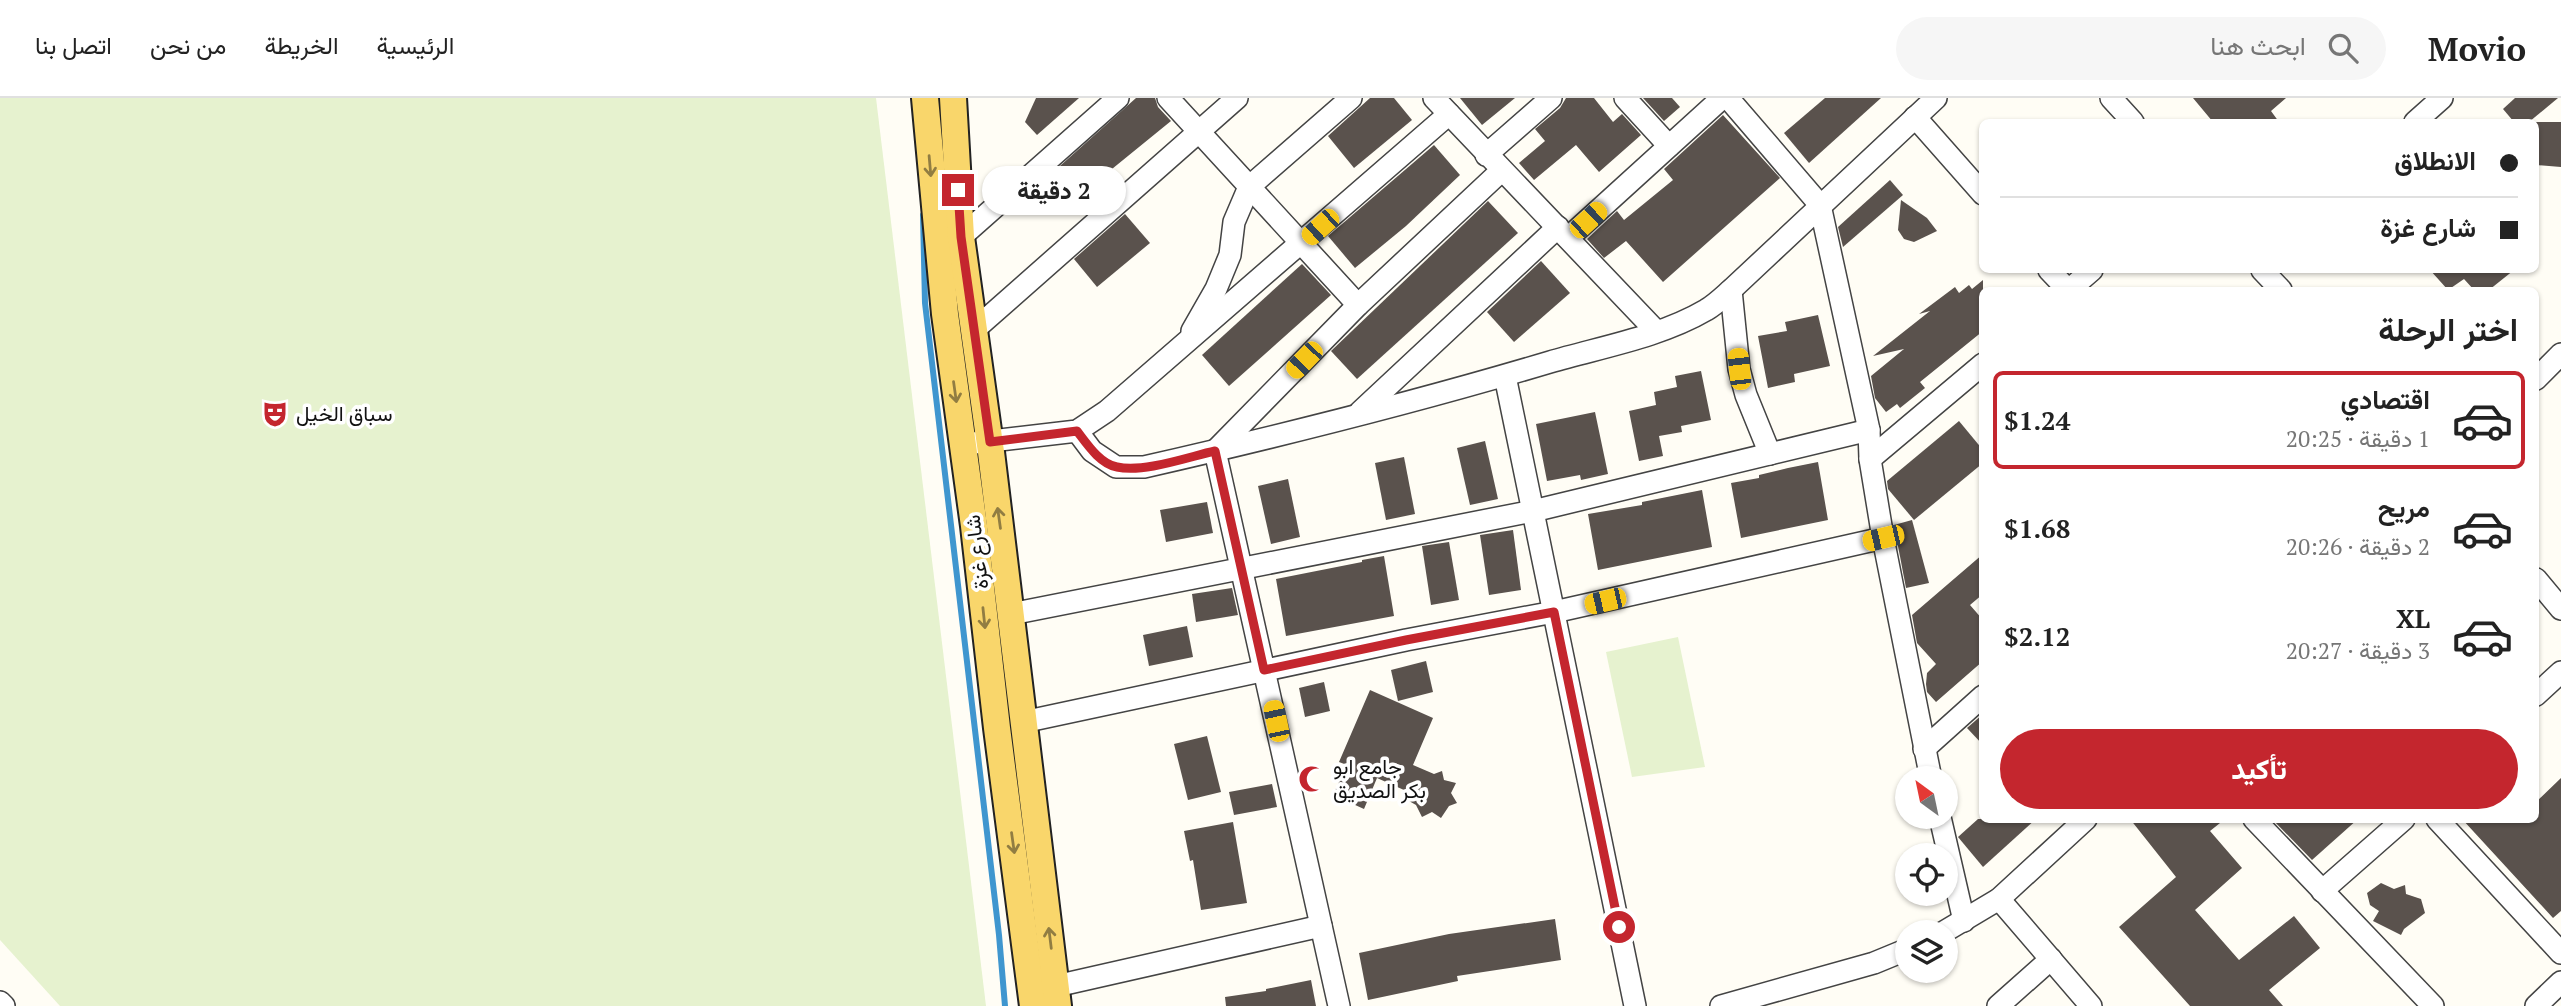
<!DOCTYPE html>
<html lang="ar">
<head>
<meta charset="utf-8">
<style>
  :root { --surface:#fff; --page:#f6f6f6; --text:#222; --muted:#767676; --line:#e0e0e0; --accent:#c4262e }
  body { margin:0; font-family:"PT Serif",Vazirmatn,serif; background:var(--page); color:var(--text); direction:rtl; height:100vh; display:flex; flex-direction:column; font-size:26px; white-space:nowrap }
  * { box-sizing:border-box; margin:0 }
  p { font-size:23px; color:var(--muted) }
  .icon { flex:none; width:38px; height:38px; fill:none; stroke:currentColor; stroke-width:2; stroke-linecap:round; stroke-linejoin:round }
  .map { position:relative; flex:1; overflow:hidden; direction:ltr }
  .panel { position:absolute; left:1979px; top:189px; width:560px; height:536px; display:flex; flex-direction:column; background:var(--surface); border-radius:10px; box-shadow:0 2px 5px #0004; direction:rtl }
  .panel>* { flex:none }
  .top-card { position:absolute; left:1979px; top:21px; width:560px; height:154px; border-radius:10px; box-shadow:0 2px 5px #0004; direction:rtl; display:grid; align-content:center; height:154px; padding:0 21px; background:var(--surface) }
  .needle { width:46px; rotate:327deg }
  .tools { position:absolute; left:1895px; top:668px; display:grid; gap:14px }
  .tools a { display:grid; place-items:center; width:63px; height:63px; border-radius:50%; background:var(--surface); box-shadow:0 2px 5px #0004; font-size:35px }
  .end { position:absolute; width:32px; height:32px; margin:-16px; border:9px solid #c4262e; background:#fff; box-shadow:0 0 0 4px #fff }
  .from { border-radius:50% }
  .bubble { position:absolute; height:49px; border-radius:24px; background:var(--surface); box-shadow:0 2px 5px #0004; font-size:23px; font-weight:800; line-height:49px; text-align:center; direction:rtl }
  .car { position:absolute; width:21px; height:42px; margin:-21px -10px; border-radius:9px; box-shadow:0 0 5px 2px #0007; background:linear-gradient(#f5c518 24%,#345 0 40%,#f5c518 0 76%,#345 0 86%,#f5c518 0) }
  .top-card b { display:flex; align-items:center; gap:24px; height:66px; font-size:26px }
  .top-card b+b { border-top:2px solid var(--line) }
  .top-card i { width:18px; height:18px; background:var(--text) }
  ul { padding:0; list-style:none }
  li { display:flex; align-items:center; gap:21px; height:98px; margin:0 14px 10px; padding:0 7px; border:4px solid transparent; border-radius:10px }
  li div { flex:1 }
  li b { display:block; font-size:26px }
  li em { font-style:normal; font-weight:800 }
  li.current { border-color:var(--accent) }
  li>.icon { width:63px; height:63px; stroke-width:1.5 }
  h2 { padding:0 21px; font-size:32px; line-height:84px }
  .cta { display:flex; gap:14px; margin-top:auto; padding:14px 21px }
  .cta a { flex:1; height:80px; border-radius:42px; background:var(--accent); color:#fff; font-size:28px; font-weight:800; line-height:80px; text-align:center }
  header { display:flex; align-items:center; gap:42px; box-sizing:border-box; height:98px; padding:0 35px; background:var(--surface); border-bottom:2px solid var(--line) }
  header strong { font-size:33px }
  nav { display:flex; gap:38px; margin-inline-start:auto; font-size:24px }
  .search { width:490px; height:63px; background:var(--page); display:flex; align-items:center; gap:18px; box-sizing:border-box; padding:0 24px; border-radius:38px; color:var(--muted); font-size:26px }
  .map>svg:first-child { display:block }
  .pitch { fill:#e6f2cf }
  .lines { fill:none; stroke-linecap:round; stroke-linejoin:round }
  .stream { stroke:#3f96cf; stroke-width:6 }
  .building { fill:#5a524d }
  .minor-casing { stroke:#444; stroke-width:24 }
  .major-casing { stroke:#222; stroke-width:30 }
  .minor { stroke:#fff; stroke-width:21 }
  .major { stroke:#f9d66b; stroke-width:26 }
  .oneway { stroke:#917d42 }
  .route { stroke:#c4262e; stroke-width:9 }
  .labels { text-anchor:middle; stroke-width:7; stroke-linejoin:round; paint-order:stroke }
  .poi-label { font-size:21px; fill:#111; stroke:#fff; text-anchor:start }
  .street-label { font-size:21px; fill:#111; stroke:#fff }
</style>
</head>
<body>
<header>
<strong>Movio</strong>
<div class="search"><svg class="icon" aria-label="search" viewBox="0 0 24 24"><circle cx="10" cy="10" r="6"/><path d="M15 15l6 6"/></svg>ابحث هنا</div>
<nav><a>الرئيسية</a><a>الخريطة</a><a>من نحن</a><a>اتصل بنا</a></nav>
</header>
<div class="map">
<svg width="2561" height="908" viewBox="0 0 2561 908">
  <rect width="100%" height="100%" fill="#fffdf5"/>
  <g class="pitch">
    <path d="M0 0H876L986 908H60L0 842Z"/>
    <path d="M1678 539 1705 669 1632 679 1606 554Z"/>
  </g>
  <g class="lines">
    <path class="stream" d="M923 117 925 205 999 837 1005 908"/>
  </g>
  <g class="building">
    <path d="M1036 0H1079L1037 37 1025 24Z"/>
    <path d="M1136 0H1155L1158 9 1171 23 1064 110 1042 84Z"/>
    <path d="M1370 0H1394L1412 22 1354 70 1328 38Z"/>
    <path d="M1460 0H1515L1482 27Z"/>
    <path d="M1566 0H1594L1613 24 1622 16 1641 37 1599 74 1576 47 1534 82 1519 65 1545 43 1535 31 1560 10Z"/>
    <path d="M1643 0H1672L1680 9 1664 23Z"/>
    <path d="M1825 0H1881L1809 65 1784 35Z"/>
    <path d="M2193 0H2286L2271 13 2279 24H2213Z"/>
    <path d="M2515 0H2558L2529 24H2514L2503 11Z"/>
    <path d="M1723 17 1780 80 1663 184 1626 143 1604 160 1587 141 1617 113 1624 122 1673 82 1664 71Z"/>
    <path d="M2536 24H2561V69L2536 67Z"/>
    <path d="M1434 47 1460 77 1406 128 1355 170 1328 138Z"/>
    <path d="M1890 82 1903 97 1843 149 1838 129Z"/>
    <path d="M1901 102 1927 120 1937 133 1914 144 1904 141 1898 132Z"/>
    <path d="M1488 103 1518 135 1357 281 1331 253Z"/>
    <path d="M1125 116 1150 145 1097 189 1074 161Z"/>
    <path d="M1541 163 1570 195 1514 244 1487 214Z"/>
    <path d="M1302 166 1331 197 1229 288 1202 257Z"/>
    <path d="M2430 172H2514L2489 192H2474L2464 181 2448 192Z"/>
    <path d="M1983 182V233L1920 284 1925 290 1900 310 1897 306 1886 314 1875 300 1871 278 1904 251 1873 258 1930 213 1919 216 1955 189 1959 195 1969 187 1972 191Z"/>
    <path d="M1818 217 1830 268 1794 276 1795 284 1768 290 1758 238 1787 233 1785 224Z"/>
    <path d="M1701 273 1711 322 1681 328 1682 334 1659 338 1663 358 1639 363 1629 313 1656 307 1654 294 1677 289 1675 278Z"/>
    <path d="M1595 314 1608 376 1581 382 1580 377 1547 383 1536 326Z"/>
    <path d="M1959 323 1983 352V365L1914 422 1888 391 1887 383Z"/>
    <path d="M1485 343 1498 401 1470 407 1457 350Z"/>
    <path d="M1404 359 1415 416 1386 422 1375 365Z"/>
    <path d="M1818 364 1828 422 1741 440 1731 385 1759 380V377L1788 370Z"/>
    <path d="M1288 381 1300 439 1271 446 1258 388Z"/>
    <path d="M1702 392 1712 449 1598 472 1588 416 1642 407V404Z"/>
    <path d="M1207 404 1213 435 1166 444 1160 412Z"/>
    <path d="M1912 422 1929 485 1906 490 1894 427Z"/>
    <path d="M1513 432 1521 492 1489 497 1480 437Z"/>
    <path d="M1449 444 1459 502 1431 507 1422 448Z"/>
    <path d="M1983 456V496L1970 507 1983 522V563L1936 604 1927 594 1926 586 1927 575 1936 566 1917 545 1912 517Z"/>
    <path d="M1384 458 1394 518 1286 538 1276 481 1362 464V462Z"/>
    <path d="M1232 490 1238 517 1196 524 1192 496Z"/>
    <path d="M1187 528 1193 559 1149 568 1143 537Z"/>
    <path d="M1426 563 1433 594 1398 603 1391 572Z"/>
    <path d="M1324 584 1330 613 1305 619 1299 590Z"/>
    <path d="M1370 592 1433 620 1413 667 1434 676 1442 673 1444 682 1456 685 1451 695 1457 705 1449 708 1441 720 1432 714 1422 719 1416 707 1409 703 1413 696 1377 680 1364 711 1333 697 1347 667 1339 664Z"/>
    <path d="M1983 616V647L1967 630Z"/>
    <path d="M1207 638 1221 694 1188 702 1174 646Z"/>
    <path d="M2561 680V813L2553 820 2462 721H2536V704Z"/>
    <path d="M1272 686 1277 709 1234 717 1229 694Z"/>
    <path d="M1978 721H2036L1983 769 1958 739Z"/>
    <path d="M2130 721H2225L2210 733 2242 770 2195 812 2239 862 2294 818 2320 850 2269 892 2283 908H2190L2119 829 2176 779Z"/>
    <path d="M2272 721H2358L2312 762Z"/>
    <path d="M1233 724 1247 805 1201 812 1193 762 1190 763 1184 733Z"/>
    <path d="M2381 785 2394 791 2405 787 2406 796 2421 801 2425 815 2404 831 2401 837 2373 823 2379 813 2370 807 2367 795Z"/>
    <path d="M1555 821 1561 862 1457 878 1458 883 1368 902 1359 855 1449 836Z"/>
    <path d="M1311 882 1316 908H1226L1225 899 1266 893V891Z"/>
  </g>
  <g class="lines">
    <g class="minor-casing">
      <g id="minor">
        <path d="M1168 0 1358 207"/>
        <path d="M1434 0 1656 233"/>
        <path d="M1625 0 1669 48"/>
        <path d="M1728 0 1820 107 1869 332 1870 361 1883 440 1931 681"/>
        <path d="M2111 0 2133 24"/>
        <path d="M1915 19 1983 96"/>
        <path d="M2415 24 2442 0"/>
        <path d="M1486 57 1551 0"/>
        <path d="M961 139 1118 0"/>
        <path d="M1568 140 1722 0"/>
        <path d="M2049 172 2068 192"/>
        <path d="M2262 172 2281 192"/>
        <path d="M1731 192 1739 271 1746 297 1770 356"/>
        <path d="M2069 192 2092 172"/>
        <path d="M974 232 1237 0"/>
        <path d="M1192 233 1216 191 1230 157 1234 124 1249 89 1351 0"/>
        <path d="M1505 278 1635 908"/>
        <path d="M2536 281 2561 256"/>
        <path d="M1360 314 1558 129"/>
        <path d="M1077 333 1092 353 1116 369H1144C1280 338 1416 304 1550 264 1601 249 1660 239 1706 212 1715 207 1723 199 1731 192L1936 0"/>
        <path d="M974 345 1077 333 1107 313 1449 16"/>
        <path d="M1870 361 1983 266"/>
        <path d="M2536 481 2561 511"/>
        <path d="M1011 516 1533 413 1869 332"/>
        <path d="M2536 597 2561 574"/>
        <path d="M1023 624 1406 542 1554 514 1883 440"/>
        <path d="M1924 651 1983 598"/>
        <path d="M1940 719 1964 823"/>
        <path d="M2254 721 2433 908"/>
        <path d="M2437 721 2561 855"/>
        <path d="M2322 793 2404 721"/>
        <path d="M1999 801 2091 908"/>
        <path d="M1942 835 1999 801 2086 721"/>
        <path d="M1056 888 1321 828"/>
        <path d="M0 904 4 908"/>
        <path d="M1339 908 1215 353 1358 207 1501 73"/>
        <path d="M1721 908 1874 865 1908 851"/>
        <path d="M1998 908 2051 861"/>
        <path d="M2536 908 2561 884"/>
      </g>
    </g>
    <g class="major-casing">
      <g id="major">
        <path d="M925 0 945 216 974 428 997 630 1033 908"/>
        <path d="M953 0 961 139 991 354 1058 908"/>
      </g>
    </g>
    <use href="#minor" class="minor"/>
    <use href="#major" class="major"/>
  </g>
  <defs><path id="oneway-shaft" d="M-6 0H5M1.5-3L5.5 0L1.5 3" fill="none" stroke-width="1.6" stroke-linecap="round" stroke-linejoin="round" transform="scale(1.75)"/></defs>
  <g class="oneway">
    <use href="#oneway-shaft" transform="translate(930 68) rotate(85)"/>
    <use href="#oneway-shaft" transform="translate(955 294) rotate(82)"/>
    <use href="#oneway-shaft" transform="translate(999 420) rotate(-98)"/>
    <use href="#oneway-shaft" transform="translate(984 520) rotate(84)"/>
    <use href="#oneway-shaft" transform="translate(1013 745) rotate(82)"/>
    <use href="#oneway-shaft" transform="translate(1050 840) rotate(-97)"/>
  </g>
  <g class="lines">
    <path class="route" d="M958 92 961 139 990 344 1077 333C1087 346 1100 366 1117 369 1144 375 1188 359 1215 353L1264 572 1406 542 1554 514 1619 829"/>
  </g>
  <defs>
    <g id="theatre-bare" transform="scale(2.1)"><path d="M-5-5.5Q0-4 5-5.5V0Q5 5 0 6Q-5 5-5 0ZM-3.3-2.5H-1v1.5H-3.3ZM1-2.5H3.3v1.5H1ZM-2.8 1Q0 5.5 2.8 1Z" fill="#c4262e" stroke="#fff" stroke-width="2.5" paint-order="stroke"/></g>
    <g id="mosque-bare" transform="scale(2.1)"><path d="M3.5-4.9A6 6 0 1 0 3.5 4.9A5 5 0 1 1 3.5-4.9Z" fill="#c4262e" stroke="#fff" stroke-width="2.5" paint-order="stroke"/></g>
  </defs>
  <g fill-rule="evenodd">
    <use href="#theatre-bare" x="275" y="316"/>
    <use href="#mosque-bare" x="1312" y="681"/>
  </g>
  <g class="labels">
    <g class="poi-label">
      <text x="296" y="323">سباق الخيل</text>
      <text x="1333" y="676">جامع ابو<tspan x="1333" dy="24">بكر الصديق</tspan></text>
    </g>
    <g class="street-label">
      <text transform="translate(977 454) rotate(-97)" y="7">شارع غزة</text>
    </g>
  </g>
</svg>
<div class="tools">
<a><svg class="needle" viewBox="-14 -14 28 28"><path d="M0-13l5 13h-10z" fill="#e53935"/><path d="M0 13l5-13h-10z" fill="#767676"/></svg></a>
<a><svg class="icon" aria-label="locate" viewBox="0 0 24 24"><circle cx="12" cy="12" r="6"/><path d="M12 2v4M12 18v4M2 12h4M18 12h4"/></svg></a>
<a><svg class="icon" aria-label="layers" viewBox="0 0 24 24"><path d="M12 4l9 5-9 5-9-5zM3 14l9 5 9-5"/></svg></a>
</div>
<i class="end from" style="left:1619px;top:829px"></i>
<i class="end" style="left:958px;top:92px"></i>
<div class="bubble" style="left:982px;top:68px;width:144px">2 دقيقة</div>
<i class="car" style="left:1588px;top:122px;rotate:47deg"></i>
<i class="car" style="left:1320px;top:129px;rotate:228deg"></i>
<i class="car" style="left:1304px;top:262px;rotate:224deg"></i>
<i class="car" style="left:1739px;top:271px;rotate:354deg"></i>
<i class="car" style="left:1883px;top:440px;rotate:257deg"></i>
<i class="car" style="left:1605px;top:503px;rotate:257deg"></i>
<i class="car" style="left:1276px;top:623px;rotate:348deg"></i>
<div class="top-card">
<b><i class="from"></i>الانطلاق</b>
<b><i></i>شارع غزة</b>
</div>
<section class="panel">
<h2>اختر الرحلة</h2>
<ul>
<li class="current"><svg class="icon" aria-label="car" viewBox="0 0 24 24"><path d="M5 17H2v-5l4-1 3-4h7l3 4 3 1v5h-3M9 17h6M6 11h13"/><circle cx="7" cy="17" r="2"/><circle cx="17" cy="17" r="2"/></svg><div><b>اقتصادي</b><p>1 دقيقة · 20:25</p></div><em>$1.24</em></li>
<li><svg class="icon" aria-label="car" viewBox="0 0 24 24"><path d="M5 17H2v-5l4-1 3-4h7l3 4 3 1v5h-3M9 17h6M6 11h13"/><circle cx="7" cy="17" r="2"/><circle cx="17" cy="17" r="2"/></svg><div><b>مريح</b><p>2 دقيقة · 20:26</p></div><em>$1.68</em></li>
<li><svg class="icon" aria-label="car" viewBox="0 0 24 24"><path d="M5 17H2v-5l4-1 3-4h7l3 4 3 1v5h-3M9 17h6M6 11h13"/><circle cx="7" cy="17" r="2"/><circle cx="17" cy="17" r="2"/></svg><div><b>XL</b><p>3 دقيقة · 20:27</p></div><em>$2.12</em></li>
</ul>
<div class="cta"><a>تأكيد</a></div>
</section>
</div>
</body>
</html>
